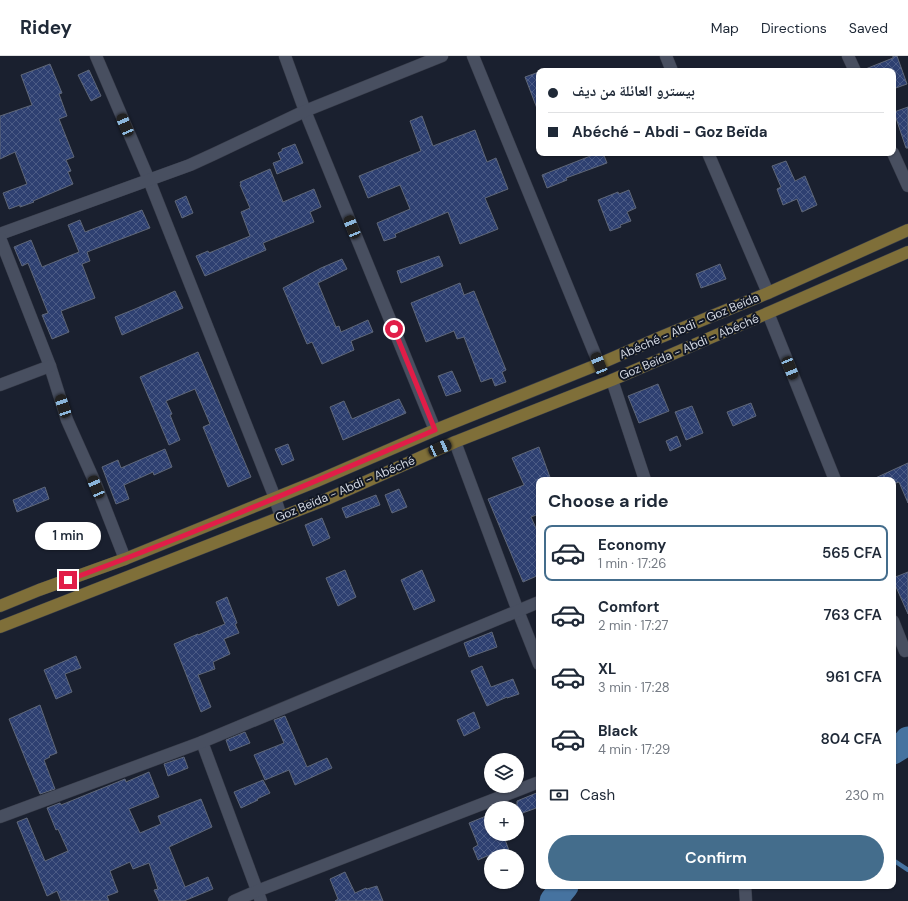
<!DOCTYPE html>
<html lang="en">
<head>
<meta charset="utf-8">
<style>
  :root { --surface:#fff; --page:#f6f6f7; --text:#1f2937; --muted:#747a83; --line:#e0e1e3; --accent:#446d8c }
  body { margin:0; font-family:"DM Sans","Noto Naskh Arabic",sans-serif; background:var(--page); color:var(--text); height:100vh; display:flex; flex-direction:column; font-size:15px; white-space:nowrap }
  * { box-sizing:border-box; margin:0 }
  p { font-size:13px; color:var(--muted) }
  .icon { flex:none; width:22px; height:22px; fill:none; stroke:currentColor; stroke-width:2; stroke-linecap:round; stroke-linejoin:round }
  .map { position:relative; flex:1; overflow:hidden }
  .details { position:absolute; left:536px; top:421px; width:360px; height:412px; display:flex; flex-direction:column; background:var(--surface); border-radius:8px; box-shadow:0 1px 3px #0004 }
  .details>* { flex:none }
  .guide { position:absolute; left:536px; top:12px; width:360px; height:88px; border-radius:8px; box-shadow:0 1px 3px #0004; display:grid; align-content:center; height:88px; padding:0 12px; background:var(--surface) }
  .fabs { position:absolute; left:484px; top:697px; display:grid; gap:8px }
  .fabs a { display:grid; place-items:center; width:40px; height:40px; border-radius:50%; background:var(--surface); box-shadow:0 1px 3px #0004; font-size:20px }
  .end { position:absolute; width:18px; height:18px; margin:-9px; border:5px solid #e11d48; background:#fff; box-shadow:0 0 0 2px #fff }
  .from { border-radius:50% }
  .bubble { position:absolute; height:28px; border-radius:14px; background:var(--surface); box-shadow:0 1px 3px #0004; font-size:13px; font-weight:600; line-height:28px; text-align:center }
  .car { position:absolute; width:12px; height:24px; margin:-12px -6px; border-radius:5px; box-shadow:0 0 3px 1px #0007; background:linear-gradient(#222 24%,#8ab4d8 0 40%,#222 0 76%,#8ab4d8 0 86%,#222 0) }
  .guide b { display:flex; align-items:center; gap:14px; height:38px; font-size:15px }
  .guide b+b { border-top:1px solid var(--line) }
  .guide i { width:10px; height:10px; background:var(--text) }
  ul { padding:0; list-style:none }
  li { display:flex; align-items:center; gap:12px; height:56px; margin:0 8px 6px; padding:0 4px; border:2px solid transparent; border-radius:8px }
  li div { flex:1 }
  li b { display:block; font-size:15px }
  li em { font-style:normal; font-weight:600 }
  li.current { border-color:var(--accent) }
  li>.icon { width:36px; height:36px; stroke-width:1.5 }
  h2 { padding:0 12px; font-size:18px; line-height:48px }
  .pay { display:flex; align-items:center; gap:10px; height:44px; padding:0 12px; font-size:15px }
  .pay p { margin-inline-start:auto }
  .button { display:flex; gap:8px; margin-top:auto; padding:8px 12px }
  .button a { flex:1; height:46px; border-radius:24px; background:var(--accent); color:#fff; font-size:16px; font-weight:600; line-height:46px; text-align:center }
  header { display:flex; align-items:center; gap:24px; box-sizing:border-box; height:56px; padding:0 20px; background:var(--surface); border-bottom:1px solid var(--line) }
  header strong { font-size:19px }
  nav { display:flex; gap:22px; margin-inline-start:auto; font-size:14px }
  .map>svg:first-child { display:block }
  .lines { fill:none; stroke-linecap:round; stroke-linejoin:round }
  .stream { stroke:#4673a0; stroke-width:4.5 }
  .river { stroke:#4673a0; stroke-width:27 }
  .building { fill:url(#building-cross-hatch); stroke:#5f6778 }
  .minor-casing { stroke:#373b48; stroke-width:13 }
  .major-casing { stroke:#373b48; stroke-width:13 }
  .minor { stroke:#484f60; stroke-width:12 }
  .major { stroke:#7f6f39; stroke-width:12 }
  .route { stroke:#e11d48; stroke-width:5 }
  .labels { text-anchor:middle; stroke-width:4; stroke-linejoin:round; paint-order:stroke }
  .street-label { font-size:12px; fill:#d3d8e2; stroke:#111725 }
</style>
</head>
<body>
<header>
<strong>Ridey</strong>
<nav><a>Map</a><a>Directions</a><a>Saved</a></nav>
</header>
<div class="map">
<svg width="908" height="845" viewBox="0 0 908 845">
  <defs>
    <pattern id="building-cross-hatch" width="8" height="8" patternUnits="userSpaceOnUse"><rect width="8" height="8" fill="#2e4071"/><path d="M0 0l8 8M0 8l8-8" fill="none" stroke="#4b5b85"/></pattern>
  </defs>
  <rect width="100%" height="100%" fill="#1a202f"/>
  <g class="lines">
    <path class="stream" d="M893 804 908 814"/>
    <g class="river">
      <path d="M893 695 907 686 908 684"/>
      <path d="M553 845 565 830"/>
    </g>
  </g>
  <g class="building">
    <path d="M893 0H897L907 28 893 33V15H863V14L893 2Z"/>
    <path d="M50 8 62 37 59 38 67 60 59 63 74 101 66 104 71 115 68 116 73 128 33 145 34 146 20 151V149L9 153 3 137 27 128 15 96 0 103V60L32 49 21 19Z"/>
    <path d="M89 14 101 40 91 45 78 19Z"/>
    <path d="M539 16V55H538L525 21Z"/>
    <path d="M908 51V92H906L894 56Z"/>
    <path d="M422 60 433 90 475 74 487 106 496 102 508 133 485 142 498 173 460 188 448 156 395 178 396 181 384 185 377 167 410 153 400 129 368 142 359 120 421 95 410 65Z"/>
    <path d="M295 88 303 107 277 118 273 107 281 104 278 97 282 95V93Z"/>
    <path d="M598 97H603L607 107 566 122 567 124 547 132 542 119Z"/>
    <path d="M786 105 795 125 805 120 817 149 802 156 797 143 783 149 777 133 781 131 772 110Z"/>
    <path d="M270 113 283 146 314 133 321 151 310 156 314 166 263 187 266 194 205 220 196 200 208 195 209 197 250 180 241 156 250 152 240 129 241 128 240 126Z"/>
    <path d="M629 134 636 152 627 156 631 165 620 169 621 171 610 175 598 144 618 136 619 138Z"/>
    <path d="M186 140 193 157 182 162 175 145Z"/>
    <path d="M142 154 150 172 87 196 90 205 82 208 95 242 61 255 69 276 52 283 42 259 48 257 28 207 22 210 14 191 31 184 42 211 79 196 68 169 80 164 85 176Z"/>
    <path d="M439 200 443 210 401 227 397 215Z"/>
    <path d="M342 203 347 213 318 227 336 271 339 270 341 276 368 264 373 276 351 285 354 294 322 308 312 286 307 288 283 232 321 212Z"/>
    <path d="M720 208 726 223 701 232 696 218Z"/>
    <path d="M460 227 464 239 474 235 506 314 502 316 506 326 495 330 492 322 481 326 464 281 457 283 454 275 426 286 411 247Z"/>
    <path d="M175 235 183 252 122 279 115 261 135 253Z"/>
    <path d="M198 296 251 421 228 431 203 371 210 368 195 333 166 345 172 358 170 359 180 384 169 389 140 321Z"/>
    <path d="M452 315 461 335 446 340 438 320Z"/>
    <path d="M658 328 669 355 639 367 628 340Z"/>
    <path d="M399 343 406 357 343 384 330 351 344 345 352 363Z"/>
    <path d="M751 347 756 360 733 370 727 356Z"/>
    <path d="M692 350 703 377 686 384 675 356Z"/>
    <path d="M677 380 681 390 670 395 666 385Z"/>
    <path d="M288 388 294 404 282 409 275 393Z"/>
    <path d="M539 391 551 424H539V458L531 461 539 479V519L523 526 488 443 524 429 512 402Z"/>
    <path d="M165 393 172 411 154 419 153 416 124 429 129 443 116 448 102 411 118 404 121 412Z"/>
    <path d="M908 407V447L899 426 893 428V424H871Z"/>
    <path d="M45 431 49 443 17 456 13 444Z"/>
    <path d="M399 433 407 451 392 457 385 439Z"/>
    <path d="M376 439 380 449 346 462 342 452Z"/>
    <path d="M322 462 330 482 313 490 305 469Z"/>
    <path d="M345 514 356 541 338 550 326 522Z"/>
    <path d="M422 514 435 545 414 554 401 524Z"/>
    <path d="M908 516V558L893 524V522Z"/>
    <path d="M227 541 237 567 235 568 239 577 224 583 230 598 213 606 215 613 198 619 211 651 201 656 174 588 198 578V579L225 568 216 546Z"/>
    <path d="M492 576 497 591 469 601 464 587Z"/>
    <path d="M76 600 81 612 65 618 72 636 56 643 44 614Z"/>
    <path d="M482 610 491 631 513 623 519 638 507 642V641L487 650 471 615Z"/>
    <path d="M40 649 57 697 49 700 50 701 44 704 55 733 40 738 27 707 9 663Z"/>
    <path d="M474 656 480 672 464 680 457 664Z"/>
    <path d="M285 660 307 711 327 702 332 712 295 729 289 714 265 724 254 699 284 687 274 664Z"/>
    <path d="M245 676 250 687 230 695 226 684Z"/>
    <path d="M184 701 188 712 168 720 164 708Z"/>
    <path d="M149 716 159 741 129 753 140 777 161 768 158 760 201 743 212 771 169 791 185 831 208 821 213 833 184 845H159L154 834 158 833 149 807 133 813 130 806 110 815 118 836 107 840 109 845H61L57 835 47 840 17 766 27 762 45 805 68 795 58 773 56 774 47 752 60 747 61 749 125 723 126 726Z"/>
    <path d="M263 724 270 737 257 743 258 744 241 752 234 736Z"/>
    <path d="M539 736V751L517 759V745Z"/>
    <path d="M491 758V778H503L511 800H487L478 804 473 792 478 789 469 767Z"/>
    <path d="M345 816 355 837 366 832 367 833 377 830 383 845H335L338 843 330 823Z"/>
  </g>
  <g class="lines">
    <g class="minor-casing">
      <g id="minor">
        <path d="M96 0 149 124 275 442 281 461"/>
        <path d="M285 0 305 55 435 374"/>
        <path d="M473 0 599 308"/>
        <path d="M666 0 672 15"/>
        <path d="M848 0 855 15"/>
        <path d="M708 97 768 237"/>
        <path d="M893 97 908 130"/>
        <path d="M0 178 190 109 214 98 305 55 442 0"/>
        <path d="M0 182 50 310 67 364 97 431 125 503"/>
        <path d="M768 257 835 424"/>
        <path d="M612 324 645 424"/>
        <path d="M0 329 50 310"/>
        <path d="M455 386 518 555 539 608"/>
        <path d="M893 565 905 595"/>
        <path d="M202 686 261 845"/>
        <path d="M0 761 202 686 539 546"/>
        <path d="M745 830 746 845"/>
        <path d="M234 845 257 835 539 726"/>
      </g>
    </g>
    <g class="major-casing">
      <g id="major">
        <path d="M0 550 39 534 125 503 317 425 435 374 599 308 661 281 768 237 908 174"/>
        <path d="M0 571 327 443 455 386 612 324 768 257 908 196"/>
      </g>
    </g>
    <use href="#minor" class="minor"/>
    <use href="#major" class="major"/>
  </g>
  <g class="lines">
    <path class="route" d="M68 524C192 479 313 426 435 374L394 273"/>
  </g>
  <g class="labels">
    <g class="street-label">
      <text transform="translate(689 270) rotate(-23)" y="4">Abéché - Abdi - Goz Beïda</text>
      <text transform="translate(689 291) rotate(-23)" y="4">Goz Beïda - Abdi - Abéché</text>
      <text transform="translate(345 433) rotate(-23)" y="4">Goz Beïda - Abdi - Abéché</text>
    </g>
  </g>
</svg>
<div class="fabs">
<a><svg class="icon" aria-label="layers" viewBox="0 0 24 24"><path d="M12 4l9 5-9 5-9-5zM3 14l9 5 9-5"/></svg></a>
<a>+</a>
<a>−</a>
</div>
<i class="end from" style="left:394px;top:273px"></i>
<i class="end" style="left:68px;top:524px"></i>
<div class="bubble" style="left:35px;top:466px;width:66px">1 min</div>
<i class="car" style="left:125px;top:69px;rotate:337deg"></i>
<i class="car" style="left:352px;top:171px;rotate:338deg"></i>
<i class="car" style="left:599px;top:308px;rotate:338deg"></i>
<i class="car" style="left:790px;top:312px;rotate:158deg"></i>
<i class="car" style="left:63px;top:350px;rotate:342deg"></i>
<i class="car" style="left:440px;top:392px;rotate:66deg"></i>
<i class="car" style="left:96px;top:431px;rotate:337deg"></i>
<div class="guide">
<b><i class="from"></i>بيسترو العائلة من ديف</b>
<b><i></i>Abéché - Abdi - Goz Beïda</b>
</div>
<section class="details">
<h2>Choose a ride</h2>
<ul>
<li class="current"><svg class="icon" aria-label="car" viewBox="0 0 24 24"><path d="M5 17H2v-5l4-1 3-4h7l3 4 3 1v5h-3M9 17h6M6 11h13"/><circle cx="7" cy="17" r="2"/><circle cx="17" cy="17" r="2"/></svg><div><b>Economy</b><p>1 min · 17:26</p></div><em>565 CFA</em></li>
<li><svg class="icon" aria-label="car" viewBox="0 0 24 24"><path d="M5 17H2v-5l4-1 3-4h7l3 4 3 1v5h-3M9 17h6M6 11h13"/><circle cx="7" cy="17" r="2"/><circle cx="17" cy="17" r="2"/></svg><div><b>Comfort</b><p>2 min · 17:27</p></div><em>763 CFA</em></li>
<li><svg class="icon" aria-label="car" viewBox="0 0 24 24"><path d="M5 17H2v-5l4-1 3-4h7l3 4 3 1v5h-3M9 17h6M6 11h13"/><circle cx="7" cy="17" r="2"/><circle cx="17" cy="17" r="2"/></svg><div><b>XL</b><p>3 min · 17:28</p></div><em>961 CFA</em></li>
<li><svg class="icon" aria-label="car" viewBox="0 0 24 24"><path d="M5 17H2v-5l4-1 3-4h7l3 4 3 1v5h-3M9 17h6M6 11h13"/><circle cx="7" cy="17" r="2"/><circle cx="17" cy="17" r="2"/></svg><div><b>Black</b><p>4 min · 17:29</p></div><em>804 CFA</em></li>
</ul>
<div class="pay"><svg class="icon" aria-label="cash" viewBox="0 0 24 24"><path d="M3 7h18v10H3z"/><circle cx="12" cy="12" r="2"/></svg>Cash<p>230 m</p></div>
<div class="button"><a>Confirm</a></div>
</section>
</div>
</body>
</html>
